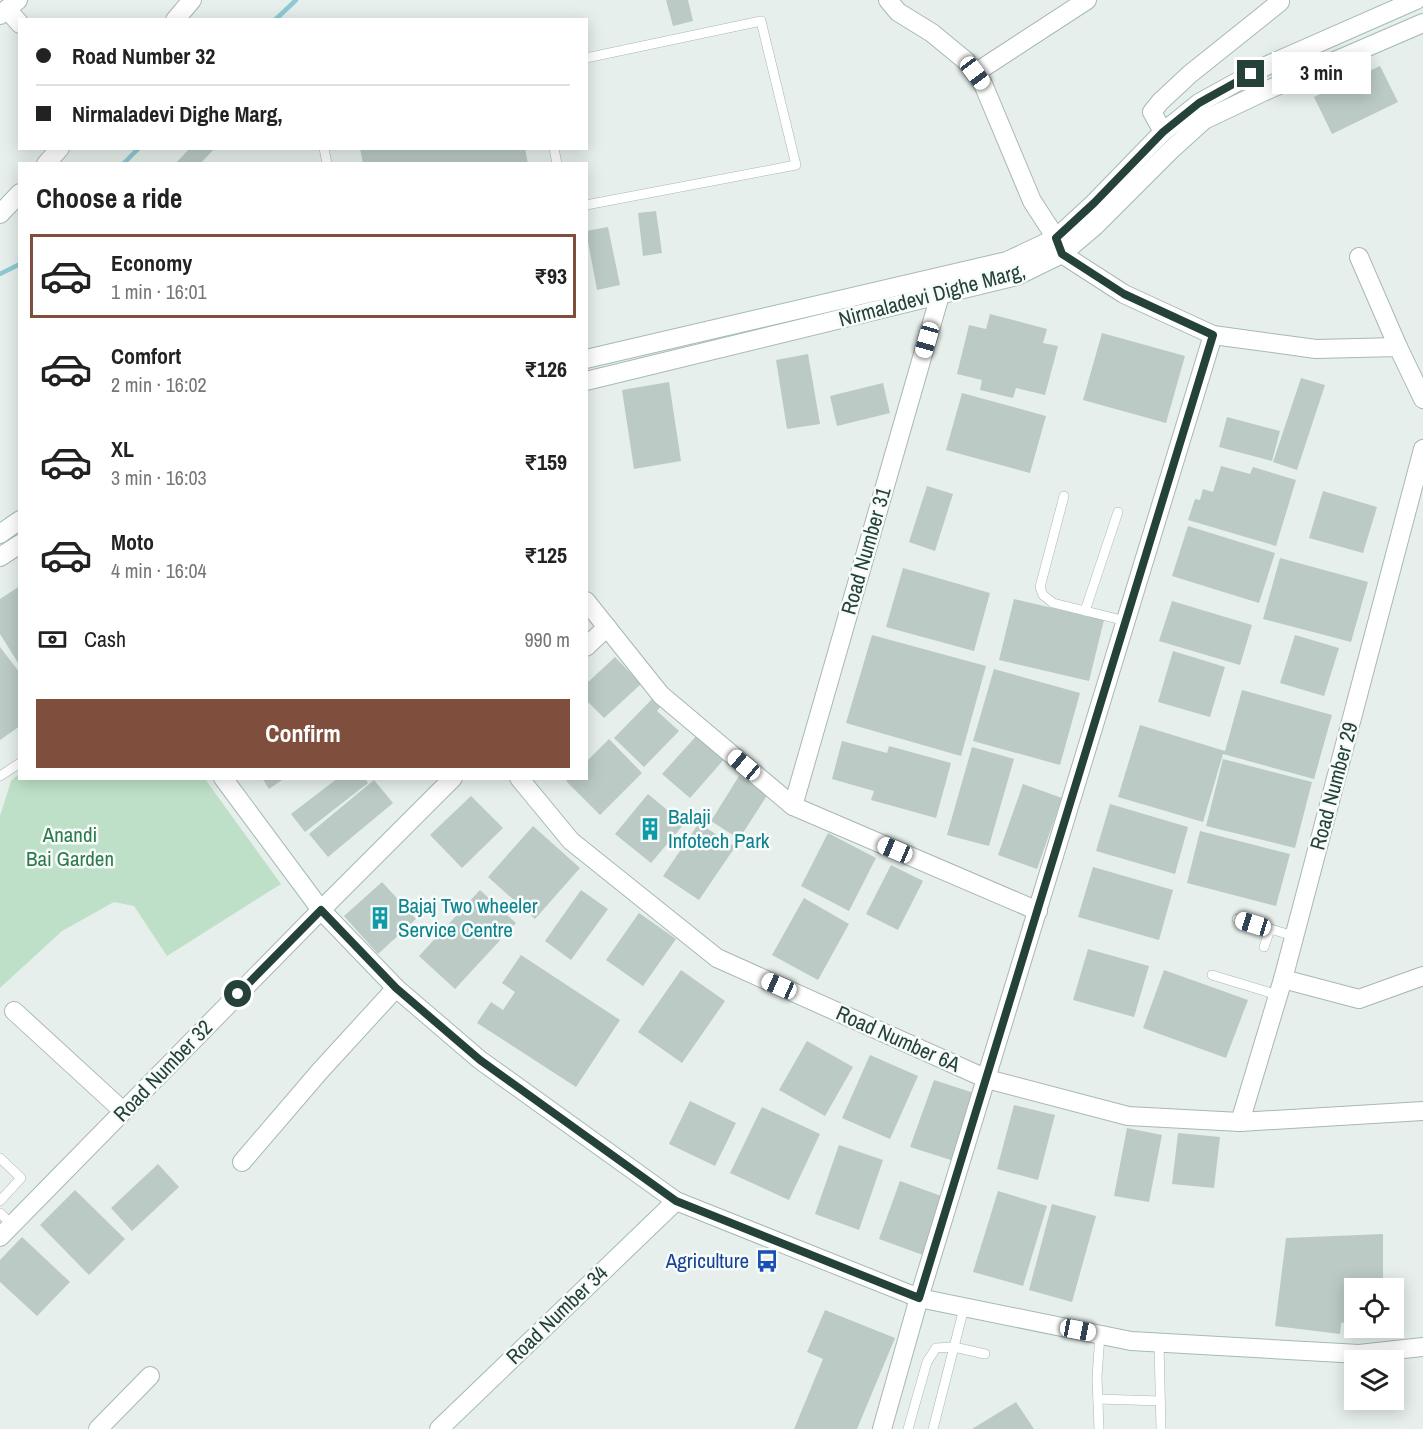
<!DOCTYPE html>
<html lang="en">
<head>
<meta charset="utf-8">
<style>
  :root { --surface:#fff; --page:#f6f6f6; --text:#222; --muted:#767676; --line:#e0e0e0; --accent:#804e3d }
  body { margin:0; font-family:"Archivo Narrow",sans-serif; background:var(--page); color:var(--text); height:100vh; display:flex; flex-direction:column; font-size:22px; white-space:nowrap }
  * { box-sizing:border-box; margin:0 }
  p { font-size:20px; color:var(--muted) }
  .icon { flex:none; width:33px; height:33px; fill:none; stroke:currentColor; stroke-width:2; stroke-linecap:round; stroke-linejoin:round }
  .map { position:relative; flex:1; overflow:hidden }
  .panel { position:absolute; left:18px; top:162px; width:570px; height:618px; display:flex; flex-direction:column; background:var(--surface); border-radius:0px; box-shadow:0 3px 15px #0003 }
  .panel>* { flex:none }
  .top-card { position:absolute; left:18px; top:18px; width:570px; height:132px; border-radius:0px; box-shadow:0 3px 15px #0003; display:grid; align-content:center; height:132px; padding:0 18px; background:var(--surface) }
  .buttons { position:absolute; left:1344px; top:1278px; display:grid; gap:12px }
  .buttons a { display:grid; place-items:center; width:60px; height:60px; border-radius:0px; background:var(--surface); box-shadow:0 3px 15px #0003; font-size:30px }
  .end { position:absolute; width:27px; height:27px; margin:-14px; border:8px solid #24423a; background:#fff; box-shadow:0 0 0 3px #fff }
  .from { border-radius:50% }
  .bubble { position:absolute; height:42px; border-radius:0px; background:var(--surface); box-shadow:0 3px 15px #0003; font-size:20px; font-weight:800; line-height:42px; text-align:center }
  .car { position:absolute; width:18px; height:36px; margin:-18px -9px; border-radius:8px; box-shadow:0 0 4px 2px #0007; background:linear-gradient(#fff 24%,#345 0 40%,#fff 0 76%,#345 0 86%,#fff 0) }
  .top-card b { display:flex; align-items:center; gap:21px; height:57px; font-size:22px }
  .top-card b+b { border-top:2px solid var(--line) }
  .top-card i { width:15px; height:15px; background:var(--text) }
  ul { padding:0; list-style:none }
  li { display:flex; align-items:center; gap:18px; height:84px; margin:0 12px 9px; padding:0 6px; border:3px solid transparent; border-radius:0px }
  li div { flex:1 }
  li b { display:block; font-size:22px }
  li em { font-style:normal; font-weight:800 }
  li.selected { border-color:var(--accent) }
  li>.icon { width:54px; height:54px; stroke-width:1.5 }
  h2 { padding:0 18px; font-size:27px; line-height:72px }
  .pay { display:flex; align-items:center; gap:15px; height:66px; padding:0 18px; font-size:22px }
  .pay p { margin-inline-start:auto }
  .primary-button { display:flex; gap:12px; margin-top:auto; padding:12px 18px }
  .primary-button a { flex:1; height:69px; border-radius:0px; background:var(--accent); color:#fff; font-size:24px; font-weight:800; line-height:69px; text-align:center }
  .map>svg:first-child { display:block }
  .green { fill:#bfe0c8 }
  .lines { fill:none; stroke-linecap:round; stroke-linejoin:round }
  .stream { stroke:#8ec9d4; stroke-width:4.5 }
  .building { fill:#bbcac4 }
  .lane-casing { stroke:#a8b8b2; stroke-width:10 }
  .street-casing { stroke:#a8b8b2; stroke-width:20 }
  .secondary-casing { stroke:#a4bbb3; stroke-width:20 }
  .lane { stroke:#fff; stroke-width:9 }
  .street { stroke:#fff; stroke-width:18 }
  .secondary { stroke:#fff; stroke-width:18 }
  .route { stroke:#24423a; stroke-width:8 }
  .labels { text-anchor:middle; stroke-width:5; stroke-linejoin:round; paint-order:stroke }
  .street-label { font-size:21px; fill:#24423a; stroke:#f7fbf9 }
  .culture-label { font-size:21px; fill:#0d838f; stroke:#f7fbf9; text-anchor:start }
  .park-label { font-size:21px; fill:#2d7a4b; stroke:#f7fbf9 }
  .transit-label { font-size:21px; fill:#164399; stroke:#f7fbf9; text-anchor:end }
</style>
</head>
<body>
<div class="map">
<svg width="1423" height="1429" viewBox="0 0 1423 1429">
  <rect width="100%" height="100%" fill="#e6efeb"/>
  <path class="green" d="M19 774 20 778 205 779 281 884 167 956 134 906 114 902 62 931 0 988V816L11 781Z"/>
  <g class="lines">
    <g class="stream">
      <path d="M275 20 296 0"/>
      <path d="M123 164 139 148"/>
      <path d="M0 274 20 264"/>
    </g>
  </g>
  <g class="building">
    <path d="M666 0H688L693 21 673 26Z"/>
    <path d="M1380 66 1398 102 1332 134 1314 97Z"/>
    <path d="M190 148H215L200 164H175Z"/>
    <path d="M360 148H525L528 164H363Z"/>
    <path d="M656 211 662 253 643 256 638 213Z"/>
    <path d="M608 227 620 285 597 290 586 231Z"/>
    <path d="M990 314 1047 329 1043 343 1058 346 1045 395 1016 388 1013 398 980 390 982 380 957 374 969 325 986 329Z"/>
    <path d="M1102 333 1185 356 1166 423 1083 400Z"/>
    <path d="M808 354 820 424 787 429 776 360Z"/>
    <path d="M1301 378 1325 385 1297 470 1273 462Z"/>
    <path d="M669 382 681 461 634 469 622 390Z"/>
    <path d="M883 383 890 413 837 426 830 396Z"/>
    <path d="M962 393 1046 416 1030 473 946 450Z"/>
    <path d="M1227 417 1280 431 1272 461 1219 447Z"/>
    <path d="M1221 466 1250 474 1253 467 1296 480 1276 546 1188 520 1195 499 1200 500 1203 489 1213 492Z"/>
    <path d="M927 486 953 494 935 551 909 542Z"/>
    <path d="M1323 491 1377 507 1363 553 1309 538Z"/>
    <path d="M1188 526 1275 553 1259 603 1172 576Z"/>
    <path d="M1280 558 1368 582 1351 642 1263 619Z"/>
    <path d="M903 568 990 593 974 651 886 627Z"/>
    <path d="M20 586V666L0 634V599Z"/>
    <path d="M1014 599 1104 620 1089 681 999 660Z"/>
    <path d="M1172 601 1252 625 1240 665 1159 641Z"/>
    <path d="M872 635 986 666 961 756 846 723Z"/>
    <path d="M1295 635 1339 648 1324 696 1280 683Z"/>
    <path d="M0 647 20 673V726L0 740Z"/>
    <path d="M1173 651 1225 667 1210 717 1158 702Z"/>
    <path d="M615 657 641 684 604 718 586 700V684Z"/>
    <path d="M994 669 1080 693 1060 765 973 741Z"/>
    <path d="M1242 690 1332 715 1314 779 1223 754 1203 822 1118 797 1140 725 1225 751Z"/>
    <path d="M654 697 662 705 657 711 679 731 644 767 614 738Z"/>
    <path d="M699 733 726 757 690 798 662 774Z"/>
    <path d="M609 739 642 773 600 815 566 781 569 778H586V762Z"/>
    <path d="M842 741 887 753 889 746 951 763 936 818 871 800 874 791 832 779Z"/>
    <path d="M972 747 1014 759 989 846 947 835Z"/>
    <path d="M1223 759 1312 782 1295 848 1206 826Z"/>
    <path d="M739 776 768 794 739 839 711 821Z"/>
    <path d="M262 778H285L269 789Z"/>
    <path d="M338 778H365L368 783 305 832 291 814Z"/>
    <path d="M374 780 393 803 328 857 309 834Z"/>
    <path d="M1023 784 1062 798 1037 869 998 855Z"/>
    <path d="M648 794 684 824 651 863 615 834Z"/>
    <path d="M471 796 503 828 462 868 430 835Z"/>
    <path d="M1110 804 1188 827 1175 874 1096 851Z"/>
    <path d="M699 823 735 847 699 900 663 876Z"/>
    <path d="M533 826 580 868 535 919 488 877Z"/>
    <path d="M1200 831 1290 854 1276 906 1187 883Z"/>
    <path d="M828 833 876 858 849 911 801 886Z"/>
    <path d="M891 865 923 881 898 930 866 914Z"/>
    <path d="M1093 867 1173 890 1159 940 1078 917Z"/>
    <path d="M382 882 416 919 378 954 344 916Z"/>
    <path d="M480 890 516 923 455 989 419 956Z"/>
    <path d="M581 890 608 909 571 960 545 941Z"/>
    <path d="M804 898 849 924 818 980 772 955Z"/>
    <path d="M639 913 676 939 643 986 606 960Z"/>
    <path d="M1088 949 1149 966 1134 1017 1073 1000Z"/>
    <path d="M521 955 620 1020 576 1087 477 1023 491 1002 503 1010 515 992 502 983Z"/>
    <path d="M681 970 725 1001 682 1063 638 1032Z"/>
    <path d="M1164 970 1248 1000 1226 1058 1143 1028Z"/>
    <path d="M807 1041 853 1067 825 1116 779 1090Z"/>
    <path d="M870 1055 918 1076 890 1139 842 1118Z"/>
    <path d="M934 1080 977 1094 954 1161 910 1147Z"/>
    <path d="M690 1101 736 1123 715 1166 669 1144Z"/>
    <path d="M1014 1105 1055 1115 1038 1180 997 1169Z"/>
    <path d="M762 1107 820 1134 789 1200 730 1173Z"/>
    <path d="M1127 1128 1162 1135 1149 1202 1114 1196Z"/>
    <path d="M1178 1133 1220 1137 1214 1188 1172 1184Z"/>
    <path d="M839 1145 883 1160 859 1230 815 1214Z"/>
    <path d="M158 1164 179 1187 132 1231 111 1208Z"/>
    <path d="M900 1181 944 1197 923 1255 879 1239Z"/>
    <path d="M75 1190 125 1239 89 1275 40 1225Z"/>
    <path d="M998 1191 1047 1206 1023 1286 973 1272Z"/>
    <path d="M1052 1204 1096 1216 1072 1302 1029 1290Z"/>
    <path d="M1383 1234V1286L1382 1288H1354V1321L1341 1323 1340 1334 1275 1326 1286 1238Z"/>
    <path d="M22 1237 70 1282 37 1316 0 1282V1260Z"/>
    <path d="M825 1310 895 1338 857 1429H794L823 1359 807 1352Z"/>
    <path d="M1016 1402 1034 1429H972Z"/>
  </g>
  <g class="lines">
    <g class="lane-casing">
      <g id="lane">
        <path d="M586 58 761 21 796 165 586 205"/>
        <path d="M324 148 327 164"/>
        <path d="M554 148 557 164"/>
        <path d="M1064 496 1040 587 1043 595 1053 603 1126 621"/>
        <path d="M1085 611 1118 512"/>
        <path d="M0 776 20 763"/>
        <path d="M1237 919 1294 936"/>
        <path d="M1264 947 1270 929"/>
        <path d="M1212 975 1278 995"/>
        <path d="M0 1158 21 1178 0 1201"/>
        <path d="M0 1213 12 1225"/>
        <path d="M1159 1343 1161 1429"/>
        <path d="M1098 1399 1160 1401"/>
        <path d="M908 1429 927 1362 936 1348 954 1347 985 1354"/>
        <path d="M933 1429 964 1308"/>
        <path d="M1099 1429 1097 1377 1100 1335"/>
      </g>
    </g>
    <g class="street-casing">
      <g id="street">
        <path d="M888 0 898 12 932 33 966 61 983 84 1032 201 1056 238 1062 254 1124 294 1213 335 1316 349 1398 347 1423 399"/>
        <path d="M7 9 20 24"/>
        <path d="M0 15 18 0"/>
        <path d="M175 20 192 0"/>
        <path d="M975 73 1087 0"/>
        <path d="M1163 132 1152 112 1160 102 1190 74 1280 2 1278 0"/>
        <path d="M46 164 60 148"/>
        <path d="M0 214 20 193"/>
        <path d="M1359 257 1398 347"/>
        <path d="M586 601 661 695 793 806 1038 911"/>
        <path d="M586 647 607 627"/>
        <path d="M519 778 571 841 717 958 987 1079 1128 1116 1240 1122 1423 1111"/>
        <path d="M793 806 940 295"/>
        <path d="M1283 979 1359 999 1423 976"/>
        <path d="M14 1011 123 1111"/>
        <path d="M1240 1122 1283 979 1423 449"/>
        <path d="M242 1162 320 1071 396 988"/>
        <path d="M0 1237 321 910 453 778"/>
        <path d="M98 1429 150 1376"/>
        <path d="M882 1429 919 1298 1213 335"/>
      </g>
    </g>
    <g class="secondary-casing">
      <g id="secondary">
        <path d="M586 359 1007 261 1056 238 1094 203 1163 132 1199 103 1268 65 1416 0"/>
        <path d="M586 381 1017 276 1062 254 1095 226 1172 149 1204 120 1263 92 1423 23"/>
        <path d="M0 534 20 520"/>
        <path d="M0 557 20 544"/>
        <path d="M223 778 321 910 396 988 480 1060 676 1201 919 1298 1131 1341 1359 1354 1423 1347"/>
        <path d="M439 1429 676 1201"/>
      </g>
    </g>
    <use href="#lane" class="lane"/>
    <use href="#street" class="street"/>
    <use href="#secondary" class="secondary"/>
  </g>
  <g class="lines">
    <path class="route" d="M238 994 321 910 396 988 480 1060 676 1201 919 1298 1213 335 1124 294 1062 254 1056 238 1094 203 1163 132 1199 103 1251 74"/>
  </g>
  <defs>
    <g id="building-bare" transform="scale(1.8)"><path d="M-4-6H4V6H1V3H-1V6H-4ZM-2.5-4.3h1.7v1.8h-1.7ZM.8-4.3h1.7v1.8H.8ZM-2.5-1h1.7V.8h-1.7ZM.8-1h1.7V.8H.8Z" fill="#0f9aa8" stroke="#f7fbf9" stroke-width="2.5" paint-order="stroke"/></g>
    <g id="bus-bare" transform="scale(1.8)"><path d="M-5-6H5V4H4V6H2V4H-2V6H-4V4H-5ZM-3.5-4V0h7V-4ZM-3.5 1.2v1.5H-2V1.2ZM2 1.2v1.5H3.5V1.2Z" fill="#1a4fb4" stroke="#f7fbf9" stroke-width="2.5" paint-order="stroke"/></g>
  </defs>
  <g fill-rule="evenodd">
    <use href="#building-bare" x="650" y="829"/>
    <use href="#building-bare" x="380" y="918"/>
    <use href="#bus-bare" x="767" y="1261"/>
  </g>
  <g class="labels">
    <g class="street-label">
      <text transform="translate(932 295) rotate(-15)" y="7">Nirmaladevi Dighe Marg,</text>
      <text transform="translate(866 551) rotate(-74)" y="7">Road Number 31</text>
      <text transform="translate(1334 786) rotate(-75)" y="7">Road Number 29</text>
      <text transform="translate(898 1039) rotate(24)" y="7">Road Number 6A</text>
      <text transform="translate(163 1071) rotate(-46)" y="7">Road Number 32</text>
      <text transform="translate(557 1315) rotate(-44)" y="7">Road Number 34</text>
    </g>
    <g class="culture-label">
      <text x="668" y="824">Balaji<tspan x="668" dy="24">Infotech Park</tspan></text>
      <text x="398" y="913">Bajaj Two wheeler<tspan x="398" dy="24">Service Centre</tspan></text>
    </g>
    <g class="park-label">
      <text x="70" y="842">Anandi<tspan x="70" dy="24">Bai Garden</tspan></text>
    </g>
    <g class="transit-label">
      <text x="749" y="1268">Agriculture</text>
    </g>
  </g>
</svg>
<div class="buttons">
<a><svg class="icon" aria-label="locate" viewBox="0 0 24 24"><circle cx="12" cy="12" r="6"/><path d="M12 2v4M12 18v4M2 12h4M18 12h4"/></svg></a>
<a><svg class="icon" aria-label="layers" viewBox="0 0 24 24"><path d="M12 4l9 5-9 5-9-5zM3 14l9 5 9-5"/></svg></a>
</div>
<i class="end from" style="left:238px;top:994px"></i>
<i class="end" style="left:1251px;top:74px"></i>
<div class="bubble" style="left:1272px;top:52px;width:99px">3 min</div>
<i class="car" style="left:975px;top:73px;rotate:143deg"></i>
<i class="car" style="left:927px;top:340px;rotate:196deg"></i>
<i class="car" style="left:744px;top:765px;rotate:310deg"></i>
<i class="car" style="left:895px;top:850px;rotate:293deg"></i>
<i class="car" style="left:1253px;top:924px;rotate:287deg"></i>
<i class="car" style="left:779px;top:986px;rotate:294deg"></i>
<i class="car" style="left:1078px;top:1330px;rotate:101deg"></i>
<div class="top-card">
<b><i class="from"></i>Road Number 32</b>
<b><i></i>Nirmaladevi Dighe Marg,</b>
</div>
<section class="panel">
<h2>Choose a ride</h2>
<ul>
<li class="selected"><svg class="icon" aria-label="car" viewBox="0 0 24 24"><path d="M5 17H2v-5l4-1 3-4h7l3 4 3 1v5h-3M9 17h6M6 11h13"/><circle cx="7" cy="17" r="2"/><circle cx="17" cy="17" r="2"/></svg><div><b>Economy</b><p>1 min · 16:01</p></div><em>₹93</em></li>
<li><svg class="icon" aria-label="car" viewBox="0 0 24 24"><path d="M5 17H2v-5l4-1 3-4h7l3 4 3 1v5h-3M9 17h6M6 11h13"/><circle cx="7" cy="17" r="2"/><circle cx="17" cy="17" r="2"/></svg><div><b>Comfort</b><p>2 min · 16:02</p></div><em>₹126</em></li>
<li><svg class="icon" aria-label="car" viewBox="0 0 24 24"><path d="M5 17H2v-5l4-1 3-4h7l3 4 3 1v5h-3M9 17h6M6 11h13"/><circle cx="7" cy="17" r="2"/><circle cx="17" cy="17" r="2"/></svg><div><b>XL</b><p>3 min · 16:03</p></div><em>₹159</em></li>
<li><svg class="icon" aria-label="car" viewBox="0 0 24 24"><path d="M5 17H2v-5l4-1 3-4h7l3 4 3 1v5h-3M9 17h6M6 11h13"/><circle cx="7" cy="17" r="2"/><circle cx="17" cy="17" r="2"/></svg><div><b>Moto</b><p>4 min · 16:04</p></div><em>₹125</em></li>
</ul>
<div class="pay"><svg class="icon" aria-label="cash" viewBox="0 0 24 24"><path d="M3 7h18v10H3z"/><circle cx="12" cy="12" r="2"/></svg>Cash<p>990 m</p></div>
<div class="primary-button"><a>Confirm</a></div>
</section>
</div>
</body>
</html>
